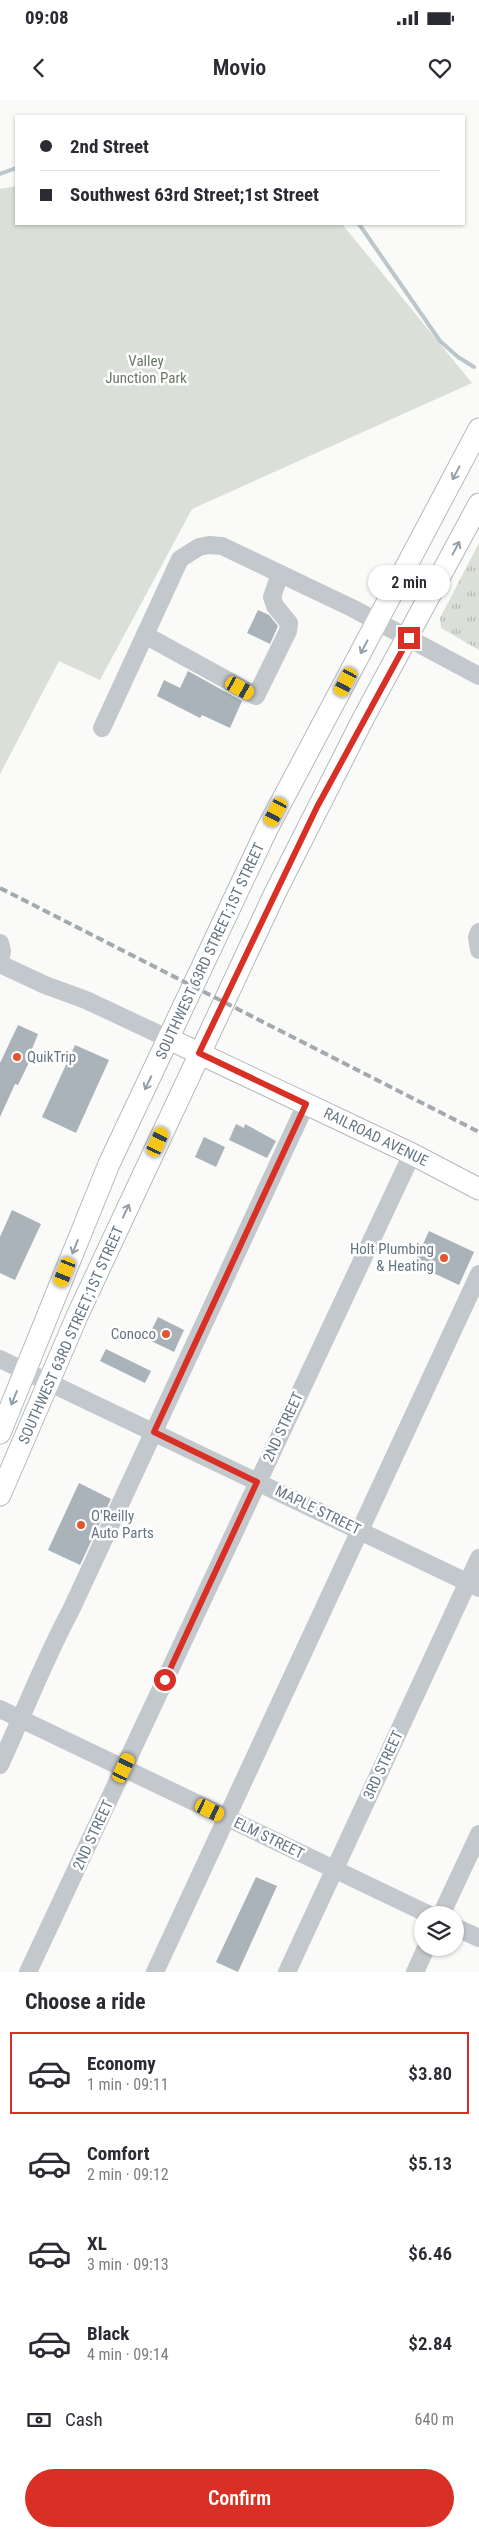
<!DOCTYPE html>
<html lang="en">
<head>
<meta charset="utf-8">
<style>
  :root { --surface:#fff; --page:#f2f2f3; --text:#2b2b33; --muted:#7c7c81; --line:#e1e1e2; --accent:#d93025 }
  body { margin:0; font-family:"Roboto Condensed",sans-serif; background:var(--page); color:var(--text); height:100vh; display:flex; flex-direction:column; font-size:19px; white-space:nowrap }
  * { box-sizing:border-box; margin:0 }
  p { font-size:16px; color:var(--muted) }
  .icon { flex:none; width:28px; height:28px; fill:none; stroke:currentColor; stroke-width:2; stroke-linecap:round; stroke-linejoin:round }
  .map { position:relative; height:1872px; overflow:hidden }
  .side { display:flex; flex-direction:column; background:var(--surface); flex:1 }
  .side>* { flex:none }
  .banner { position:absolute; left:15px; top:15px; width:450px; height:110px; border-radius:0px; box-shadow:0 1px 4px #0004; display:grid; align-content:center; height:110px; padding:0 25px; background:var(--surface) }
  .controls { position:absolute; left:414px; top:1806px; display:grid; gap:10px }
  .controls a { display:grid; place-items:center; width:50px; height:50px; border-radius:50%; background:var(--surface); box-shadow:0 1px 4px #0004; font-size:25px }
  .end { position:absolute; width:22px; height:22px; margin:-11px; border:6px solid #d93025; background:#fff; box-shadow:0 0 0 2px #fff }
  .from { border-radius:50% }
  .bubble { position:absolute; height:35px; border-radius:18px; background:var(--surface); box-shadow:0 1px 4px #0004; font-size:16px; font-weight:600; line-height:35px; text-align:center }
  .car { position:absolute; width:15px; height:30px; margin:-15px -8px; border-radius:6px; box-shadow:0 0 4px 1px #0007; background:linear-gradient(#f5c518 24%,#345 0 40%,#f5c518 0 76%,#345 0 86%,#f5c518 0) }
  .banner b { display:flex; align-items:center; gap:18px; height:48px; font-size:19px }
  .banner b+b { border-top:1px solid var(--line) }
  .banner i { width:12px; height:12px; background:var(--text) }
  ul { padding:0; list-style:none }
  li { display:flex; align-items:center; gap:15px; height:82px; margin:0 10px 8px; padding:0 15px; border:2px solid transparent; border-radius:0px }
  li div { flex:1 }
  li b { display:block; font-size:19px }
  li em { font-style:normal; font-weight:600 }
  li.active { border-color:var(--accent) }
  li>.icon { width:45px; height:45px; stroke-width:1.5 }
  h2 { padding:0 25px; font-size:22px; line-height:60px }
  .pay { display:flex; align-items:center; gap:12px; height:55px; padding:0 25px; font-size:19px }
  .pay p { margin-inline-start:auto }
  .cta { display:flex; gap:10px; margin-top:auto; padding:10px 25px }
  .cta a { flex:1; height:58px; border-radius:30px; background:var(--accent); color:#fff; font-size:20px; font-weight:600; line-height:58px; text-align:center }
  .status { display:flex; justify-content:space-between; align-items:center; height:35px; padding:0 25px; background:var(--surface); direction:ltr }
  .status svg { height:14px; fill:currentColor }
  header { display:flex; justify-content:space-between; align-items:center; height:65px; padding:0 25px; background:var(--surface); font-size:22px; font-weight:600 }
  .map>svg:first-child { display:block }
  .grass { fill:url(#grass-tufts) }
  .green { fill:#dadfd7 }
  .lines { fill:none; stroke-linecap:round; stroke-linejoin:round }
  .stream { stroke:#bbc7cb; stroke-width:4 }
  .building { fill:#aab3b9 }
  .major-casing { stroke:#b5babe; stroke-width:23 }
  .minor { stroke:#c3c8cc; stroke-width:18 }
  .major { stroke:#fff; stroke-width:21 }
  .rail { stroke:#a2aab0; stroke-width:4; stroke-dasharray:8 4; stroke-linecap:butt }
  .oneway { stroke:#939fa8 }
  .route { stroke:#d93025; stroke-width:6 }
  .poi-dot { fill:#e4572e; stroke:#fff; stroke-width:2 }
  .labels { text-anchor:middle; stroke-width:5; stroke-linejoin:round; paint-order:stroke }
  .park-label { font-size:15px; fill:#687a64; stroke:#fff }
  .street-label { font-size:15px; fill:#657683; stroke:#fff }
  .poi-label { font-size:15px; fill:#657683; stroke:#fff; text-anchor:start }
</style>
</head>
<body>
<div class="status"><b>09:08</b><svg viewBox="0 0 49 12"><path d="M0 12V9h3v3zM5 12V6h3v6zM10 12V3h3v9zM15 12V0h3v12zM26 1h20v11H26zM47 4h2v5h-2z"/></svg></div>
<header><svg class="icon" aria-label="back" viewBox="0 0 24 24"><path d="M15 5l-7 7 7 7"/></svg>Movio<svg class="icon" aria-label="heart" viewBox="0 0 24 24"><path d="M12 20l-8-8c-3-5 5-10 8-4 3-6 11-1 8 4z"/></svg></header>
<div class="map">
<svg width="479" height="1872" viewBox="0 0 479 1872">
  <defs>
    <pattern id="grass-tufts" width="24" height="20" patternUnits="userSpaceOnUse" patternTransform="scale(1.25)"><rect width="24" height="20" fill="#dadfd7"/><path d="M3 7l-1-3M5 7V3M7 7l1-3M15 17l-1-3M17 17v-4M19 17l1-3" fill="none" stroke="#b4b9b4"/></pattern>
  </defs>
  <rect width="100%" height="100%" fill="#fafaf8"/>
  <path class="grass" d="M479 443V550L441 528 440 518Z"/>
  <path class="green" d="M16 86V124H342L472 283 192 409 100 580 59 561 0 674V89Z"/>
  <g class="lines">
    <g class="stream">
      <path d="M0 74 16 68"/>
      <path d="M359 124 440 241 458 257 474 267"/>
    </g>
  </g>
  <g class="building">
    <path d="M258 510 269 515 278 526 270 544 247 533Z"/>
    <path d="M188 571 242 601 230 628 202 615 200 618 157 596 164 580 180 588Z"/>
    <path d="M18 925 38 934 32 949 35 950 18 985 15 984 0 1017V963Z"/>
    <path d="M75 945 109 960 76 1033 42 1017Z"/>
    <path d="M236 1024 244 1028 245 1024 276 1041 267 1058 229 1040Z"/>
    <path d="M204 1037 225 1047 216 1067 195 1057Z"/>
    <path d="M12 1110 41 1124 15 1180 0 1173V1137Z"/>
    <path d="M429 1131 474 1152 459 1185 414 1164Z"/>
    <path d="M158 1217 184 1230 174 1252 147 1239Z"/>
    <path d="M106 1249 151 1271 145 1283 100 1261Z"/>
    <path d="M79 1383 111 1399 80 1465 48 1450Z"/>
    <path d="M256 1777 277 1786 238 1872 216 1862Z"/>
  </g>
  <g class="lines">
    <g class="major-casing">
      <g id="major">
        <path d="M169 939 412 1054 479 1089"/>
        <path d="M0 1333 109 1064 267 729 479 329"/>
        <path d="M0 1395 78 1214 276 791 364 617 479 404"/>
      </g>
    </g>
    <g class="minor">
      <path d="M145 535 256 596 288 531 289 523 275 506 272 497 280 474"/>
      <path d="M102 628 180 459 199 447 209 445 222 446 352 508 479 576"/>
      <path d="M479 832 477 837 479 850"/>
      <path d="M0 843 2 851 0 860"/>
      <path d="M0 864 45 885 86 900 169 939"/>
      <path d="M0 1259 479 1488"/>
      <path d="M0 1609 430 1815"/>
      <path d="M0 1665C24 1613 44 1560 71 1510L306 1004"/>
      <path d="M441 1815 479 1734"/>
      <path d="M455 1827 479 1838"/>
      <path d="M28 1872 412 1054"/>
      <path d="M155 1872 479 1174"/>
      <path d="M287 1872 479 1458"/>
      <path d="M415 1872 426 1848"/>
    </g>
    <use href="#major" class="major"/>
    <path class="rail" d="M0 788 479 1032"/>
  </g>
  <defs><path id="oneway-shaft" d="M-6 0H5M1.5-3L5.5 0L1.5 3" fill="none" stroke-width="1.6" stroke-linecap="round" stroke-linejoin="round" transform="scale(1.25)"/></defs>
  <g class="oneway">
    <use href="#oneway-shaft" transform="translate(456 373) rotate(118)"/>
    <use href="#oneway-shaft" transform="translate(456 448) rotate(-62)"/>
    <use href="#oneway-shaft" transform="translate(364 547) rotate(118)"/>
    <use href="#oneway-shaft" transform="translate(148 983) rotate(116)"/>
    <use href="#oneway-shaft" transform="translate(126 1111) rotate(-65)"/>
    <use href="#oneway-shaft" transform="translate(75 1147) rotate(112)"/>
    <use href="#oneway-shaft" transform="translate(14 1298) rotate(112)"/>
  </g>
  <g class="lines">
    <path class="route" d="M165 1580 257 1382 154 1332 306 1004 199 953 317 707 409 538"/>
  </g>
  <g class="poi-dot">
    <circle cx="17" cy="957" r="5"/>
    <circle cx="444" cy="1158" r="5"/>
    <circle cx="166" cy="1234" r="5"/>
    <circle cx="81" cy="1425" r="5"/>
  </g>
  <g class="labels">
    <g class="park-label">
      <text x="146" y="266">Valley<tspan x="146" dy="17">Junction Park</tspan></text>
    </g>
    <g class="street-label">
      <text transform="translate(210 851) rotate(-65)" y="5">SOUTHWEST 63RD STREET;1ST STREET</text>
      <text transform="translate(376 1037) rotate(26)" y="5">RAILROAD AVENUE</text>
      <text transform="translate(71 1235) rotate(-66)" y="5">SOUTHWEST 63RD STREET;1ST STREET</text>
      <text transform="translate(283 1327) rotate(-65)" y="5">2ND STREET</text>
      <text transform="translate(318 1410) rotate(26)" y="5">MAPLE STREET</text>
      <text transform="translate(383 1665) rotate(-65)" y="5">3RD STREET</text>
      <text transform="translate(93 1735) rotate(-65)" y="5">2ND STREET</text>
      <text transform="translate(269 1738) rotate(26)" y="5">ELM STREET</text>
    </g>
    <g class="poi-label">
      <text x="27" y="962">QuikTrip</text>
      <text x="434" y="1154" text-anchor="end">Holt Plumbing<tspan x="434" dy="17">&amp; Heating</tspan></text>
      <text x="156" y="1239" text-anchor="end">Conoco</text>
      <text x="91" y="1421">O'Reilly<tspan x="91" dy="17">Auto Parts</tspan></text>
    </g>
  </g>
</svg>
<div class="controls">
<a><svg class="icon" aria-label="layers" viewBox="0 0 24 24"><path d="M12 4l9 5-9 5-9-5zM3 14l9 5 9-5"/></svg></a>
</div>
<i class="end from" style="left:165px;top:1580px"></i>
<i class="end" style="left:409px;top:538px"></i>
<div class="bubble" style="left:368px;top:465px;width:82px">2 min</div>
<i class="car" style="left:346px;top:582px;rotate:208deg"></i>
<i class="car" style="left:240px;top:588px;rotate:119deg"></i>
<i class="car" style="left:276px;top:712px;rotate:208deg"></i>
<i class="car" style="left:158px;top:1042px;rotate:25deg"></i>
<i class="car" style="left:65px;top:1172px;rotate:202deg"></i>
<i class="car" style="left:124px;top:1668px;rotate:25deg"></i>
<i class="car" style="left:210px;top:1710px;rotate:116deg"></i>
<div class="banner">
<b><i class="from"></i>2nd Street</b>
<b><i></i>Southwest 63rd Street;1st Street</b>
</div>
</div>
<section class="side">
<h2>Choose a ride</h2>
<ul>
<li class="active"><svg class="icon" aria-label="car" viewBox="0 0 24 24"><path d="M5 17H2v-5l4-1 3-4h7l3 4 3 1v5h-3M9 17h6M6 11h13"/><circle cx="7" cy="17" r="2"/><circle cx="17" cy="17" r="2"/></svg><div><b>Economy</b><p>1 min · 09:11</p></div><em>$3.80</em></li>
<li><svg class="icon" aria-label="car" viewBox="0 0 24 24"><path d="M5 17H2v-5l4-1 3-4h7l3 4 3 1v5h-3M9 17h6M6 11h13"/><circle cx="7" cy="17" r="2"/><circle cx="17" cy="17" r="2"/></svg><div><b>Comfort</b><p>2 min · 09:12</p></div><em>$5.13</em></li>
<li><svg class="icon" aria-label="car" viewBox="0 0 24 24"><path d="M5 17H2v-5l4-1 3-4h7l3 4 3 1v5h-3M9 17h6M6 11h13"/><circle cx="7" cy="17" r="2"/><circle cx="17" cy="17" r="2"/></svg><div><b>XL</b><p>3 min · 09:13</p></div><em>$6.46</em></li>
<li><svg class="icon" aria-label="car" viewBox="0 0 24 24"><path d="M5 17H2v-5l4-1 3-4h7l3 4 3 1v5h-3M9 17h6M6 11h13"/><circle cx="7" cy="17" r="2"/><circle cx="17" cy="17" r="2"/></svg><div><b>Black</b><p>4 min · 09:14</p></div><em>$2.84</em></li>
</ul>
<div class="pay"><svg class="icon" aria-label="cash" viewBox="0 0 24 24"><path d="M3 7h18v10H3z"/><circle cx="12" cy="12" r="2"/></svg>Cash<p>640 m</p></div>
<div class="cta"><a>Confirm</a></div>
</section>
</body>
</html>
